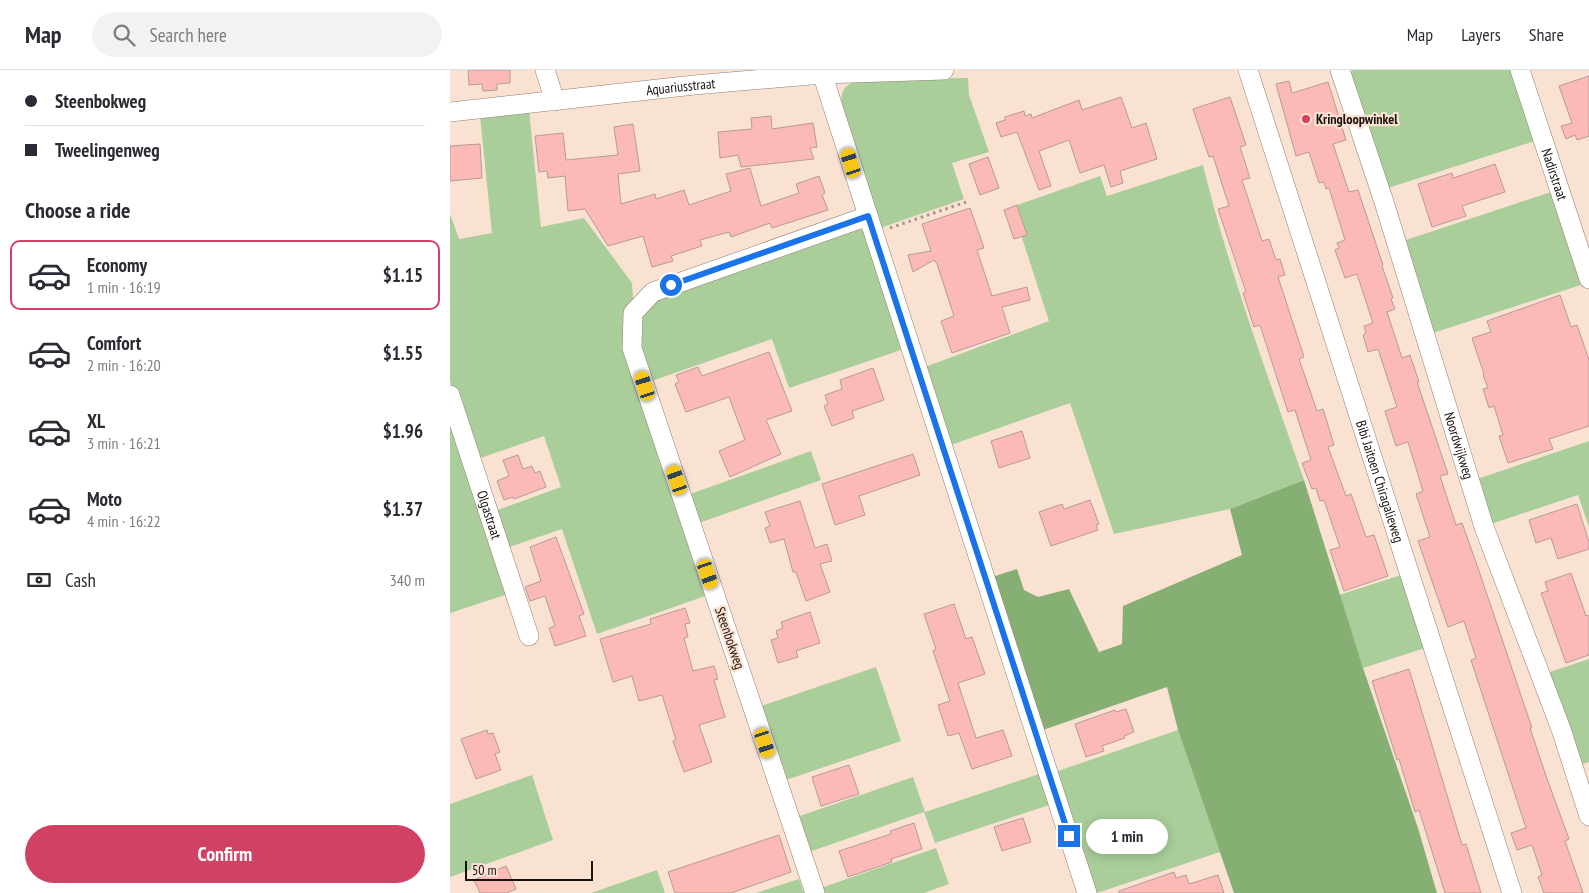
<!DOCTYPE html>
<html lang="en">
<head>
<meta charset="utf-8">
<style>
  :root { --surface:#fff; --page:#f2f2f3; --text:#2b2b33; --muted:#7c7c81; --line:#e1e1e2; --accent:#d04164 }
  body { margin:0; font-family:"PT Sans Narrow",sans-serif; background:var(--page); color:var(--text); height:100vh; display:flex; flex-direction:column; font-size:19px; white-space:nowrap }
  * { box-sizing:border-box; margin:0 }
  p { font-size:16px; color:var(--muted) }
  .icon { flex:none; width:28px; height:28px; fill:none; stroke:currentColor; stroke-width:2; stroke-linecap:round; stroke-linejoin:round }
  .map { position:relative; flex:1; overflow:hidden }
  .sheet { display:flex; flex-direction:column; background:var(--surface); width:450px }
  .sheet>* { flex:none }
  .banner { display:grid; align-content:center; height:110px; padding:0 25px; background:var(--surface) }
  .scale { position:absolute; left:15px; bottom:12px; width:128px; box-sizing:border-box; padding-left:5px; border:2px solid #19110c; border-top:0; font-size:14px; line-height:18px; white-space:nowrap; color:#19110c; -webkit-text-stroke:4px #fae2d3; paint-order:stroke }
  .end { position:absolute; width:22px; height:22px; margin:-11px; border:6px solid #1a73e8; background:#fff; box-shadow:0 0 0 2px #fff }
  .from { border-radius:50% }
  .bubble { position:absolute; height:35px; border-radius:18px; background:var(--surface); box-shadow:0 2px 12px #0003; font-size:16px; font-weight:700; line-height:35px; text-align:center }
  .car { position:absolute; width:15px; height:30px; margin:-15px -8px; border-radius:6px; box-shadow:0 0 4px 1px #0007; background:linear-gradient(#f5c518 24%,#345 0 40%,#f5c518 0 76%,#345 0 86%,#f5c518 0) }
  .banner b { display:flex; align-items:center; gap:18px; height:48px; font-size:19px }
  .banner b+b { border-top:1px solid var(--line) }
  .banner i { width:12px; height:12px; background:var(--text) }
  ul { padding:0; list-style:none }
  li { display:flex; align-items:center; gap:15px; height:70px; margin:0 10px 8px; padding:0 15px; border:2px solid transparent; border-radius:10px }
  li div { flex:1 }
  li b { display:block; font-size:19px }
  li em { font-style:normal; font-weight:700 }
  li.active { border-color:var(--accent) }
  li>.icon { width:45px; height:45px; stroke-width:1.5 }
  h2 { padding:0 25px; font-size:22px; line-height:60px }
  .pay { display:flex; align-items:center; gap:12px; height:55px; padding:0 25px; font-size:19px }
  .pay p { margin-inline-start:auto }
  .button { display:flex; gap:10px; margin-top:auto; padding:10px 25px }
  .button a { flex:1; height:58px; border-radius:30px; background:var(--accent); color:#fff; font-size:20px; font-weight:700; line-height:58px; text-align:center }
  header { display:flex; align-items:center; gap:30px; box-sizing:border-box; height:70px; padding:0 25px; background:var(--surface); border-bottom:1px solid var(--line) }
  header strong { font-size:24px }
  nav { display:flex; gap:28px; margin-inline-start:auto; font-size:18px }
  .search { width:350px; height:45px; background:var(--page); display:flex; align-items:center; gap:12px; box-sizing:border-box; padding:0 18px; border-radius:28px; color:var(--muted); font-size:19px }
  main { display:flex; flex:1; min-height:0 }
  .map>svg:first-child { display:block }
  .green { fill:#a9ce99 }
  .forest { fill:#86b073 }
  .building { fill:#fcbab6; stroke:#b69a98 }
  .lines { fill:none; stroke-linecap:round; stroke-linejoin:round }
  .minor-casing { stroke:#927c6f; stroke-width:20 }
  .path { stroke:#a79589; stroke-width:3; stroke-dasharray:2.5 4; stroke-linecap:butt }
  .minor { stroke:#fff; stroke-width:19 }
  .route { stroke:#1a73e8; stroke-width:6 }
  .poi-dot { fill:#d04164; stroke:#fae2d3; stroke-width:2 }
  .labels { text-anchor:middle; stroke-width:4.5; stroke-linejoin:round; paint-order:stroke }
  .street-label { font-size:14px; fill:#19110c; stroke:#fae2d3 }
  .poi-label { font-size:14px; font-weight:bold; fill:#19110c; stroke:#fae2d3; text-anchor:start }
</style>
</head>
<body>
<header>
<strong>Map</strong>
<div class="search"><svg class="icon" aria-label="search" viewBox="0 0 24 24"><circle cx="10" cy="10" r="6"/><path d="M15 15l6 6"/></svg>Search here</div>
<nav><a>Map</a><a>Layers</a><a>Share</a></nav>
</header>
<main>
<section class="sheet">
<div class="banner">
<b><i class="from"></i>Steenbokweg</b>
<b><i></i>Tweelingenweg</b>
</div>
<h2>Choose a ride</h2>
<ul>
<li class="active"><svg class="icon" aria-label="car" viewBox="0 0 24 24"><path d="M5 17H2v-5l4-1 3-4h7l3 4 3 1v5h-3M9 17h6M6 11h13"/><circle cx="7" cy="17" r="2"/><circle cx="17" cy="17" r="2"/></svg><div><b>Economy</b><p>1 min · 16:19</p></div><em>$1.15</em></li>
<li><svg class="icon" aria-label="car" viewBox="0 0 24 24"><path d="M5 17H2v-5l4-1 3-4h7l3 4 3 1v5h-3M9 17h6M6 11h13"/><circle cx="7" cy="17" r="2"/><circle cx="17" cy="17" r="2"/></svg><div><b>Comfort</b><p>2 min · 16:20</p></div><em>$1.55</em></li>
<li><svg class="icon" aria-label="car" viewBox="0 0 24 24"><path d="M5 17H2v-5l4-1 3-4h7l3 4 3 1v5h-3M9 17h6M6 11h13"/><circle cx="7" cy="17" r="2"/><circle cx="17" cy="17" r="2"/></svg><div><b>XL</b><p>3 min · 16:21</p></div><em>$1.96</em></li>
<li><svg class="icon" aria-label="car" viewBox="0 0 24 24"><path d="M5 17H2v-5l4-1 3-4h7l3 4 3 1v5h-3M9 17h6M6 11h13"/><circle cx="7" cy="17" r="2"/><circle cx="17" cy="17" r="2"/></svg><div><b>Moto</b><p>4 min · 16:22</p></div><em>$1.37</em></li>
</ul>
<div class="pay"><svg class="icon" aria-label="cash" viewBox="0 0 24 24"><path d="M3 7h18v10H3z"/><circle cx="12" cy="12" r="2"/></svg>Cash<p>340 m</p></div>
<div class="button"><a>Confirm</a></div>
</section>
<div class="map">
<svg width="1139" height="823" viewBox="0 0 1139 823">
  <rect width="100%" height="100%" fill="#fae2d3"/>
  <g class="green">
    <path d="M902 0H1065L1088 70 938 118 900 6Z"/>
    <path d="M518 8 519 25 539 82 502 93 514 129 430 158 392 39C390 21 393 15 410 10Z"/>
    <path d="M79 40 91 157 134 148 182 213 183 228 181 239 258 525 147 564 112 459 54 479 42 442 111 417 94 366 25 390 0 311V144L9 169 42 163 30 46Z"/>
    <path d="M753 95C779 202 818 306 854 410L780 439 664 464 620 333 501 375 475 297 599 251 562 137 650 106 657 126Z"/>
    <path d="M1104 121 1134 214 983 263 953 171Z"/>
    <path d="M408 158 417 163 451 280 339 318 322 269 199 312 187 276 189 247 208 227Z"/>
    <path d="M0 346 58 524 0 543Z"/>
    <path d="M1139 371V457L1128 425 1041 454 1027 409Z"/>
    <path d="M361 381 371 410 249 453 240 424Z"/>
    <path d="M951 505 975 578 913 598 889 525Z"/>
    <path d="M1139 589V692L1121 698 1091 605Z"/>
    <path d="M426 597 451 671 330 712 305 638Z"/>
    <path d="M728 660 770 782 647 823 605 702Z"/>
    <path d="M592 703 602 734 485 773 474 742 356 783 344 748 463 707 475 742Z"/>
    <path d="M82 705 103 770 0 807V734Z"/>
    <path d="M486 778 499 814 474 823H366L365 820Z"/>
    <path d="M207 800 215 823H141Z"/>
    <path d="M349 809 354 823H306Z"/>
  </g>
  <path class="forest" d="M854 410 913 598 968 758 987 823H784L728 660 717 617 593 660 542 507 567 499 574 520 588 527 619 519 649 582 672 574 673 536 792 485 780 439Z"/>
  <g class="building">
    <path d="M18 0H60V13L47 14V20L33 21 32 14 19 15Z"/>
    <path d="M1139 6V66L1127 70 1125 65 1116 69 1111 56 1122 53 1109 16Z"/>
    <path d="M839 11 842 23 878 12 896 70 883 74 899 122 908 120 933 195 932 196 943 228 941 229 945 239 937 242 952 288 960 285 969 312H967L998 404 990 406 1006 455 1012 453 1027 495 1082 658H1080L1096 706 1119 769 1115 771 1133 823H1094L1088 807 1092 805 1082 775 1067 780 1061 763 1076 758 1021 590 1026 588 1014 551 998 557 968 471 980 467 966 424 973 421 958 372 946 376 935 341 947 337 928 279 918 282 913 265 916 263 914 256 923 253 907 204 895 208 885 180 889 178 887 173 895 170 879 118 876 119 874 112 869 113 859 82 846 86 826 14Z"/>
    <path d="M671 27 682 58 696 53 707 89 670 101 673 113 661 117 654 95 630 103 619 70 589 81 601 116 589 120 567 62 551 67 546 53 555 50V47L574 41 575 46 581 44 582 48 629 30 632 40Z"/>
    <path d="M780 27 796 75 790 77 800 108 792 110 812 171 819 169 826 190 830 189 835 205 828 207 854 287 849 289 867 341 873 339 884 375 878 377 896 426 901 424 916 467 924 465 938 506 894 521 880 480 890 477 874 430 870 431 866 418 862 419 852 393 861 390 845 340 838 342 810 255 804 257 793 223 796 222 768 139 779 136 763 86 759 87 743 39Z"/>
    <path d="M321 46 322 59 363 53 367 77 360 78 364 89 291 97 288 85 270 88 268 62 302 59 301 48Z"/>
    <path d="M183 54 190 101 168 104 171 134 205 124 206 129 234 120 239 135 281 121 276 104 300 98 311 136 349 123 346 114 369 106 375 123 372 125 378 140 322 158 320 153 281 167 279 162 250 170 252 176 221 186 223 191 202 197 193 166 158 176 135 139 118 141 115 106 98 108 97 101 89 102 85 66 113 63 116 90 168 85 164 57Z"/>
    <path d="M30 74 32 108 0 111V76Z"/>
    <path d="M538 87 549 118 530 125 519 94Z"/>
    <path d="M1045 94 1055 122 1012 136 1016 146 982 157 968 114 1002 103 1003 108Z"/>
    <path d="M567 135 577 165 564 169 554 140Z"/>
    <path d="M520 138 534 178 527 180 542 226 577 217 580 230 552 237 560 263 502 283 491 251 504 246 487 194 484 190 463 202 458 185 481 181 472 154Z"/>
    <path d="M1110 225 1121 257 1127 255 1139 290V356L1099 369 1103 379 1058 393 1049 366 1053 365 1044 336 1039 338 1033 319 1038 318 1033 305 1034 304 1022 268 1041 262 1037 251Z"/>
    <path d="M319 282 342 341 316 350 331 384 280 407 269 381 295 370 279 327 236 342 225 314 229 312 226 305 248 297 252 306Z"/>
    <path d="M423 298 434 330 402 341 404 348 382 356 374 336 378 334 375 325 392 319 390 310Z"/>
    <path d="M572 361 580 388 549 398 541 371Z"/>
    <path d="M463 384 470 405 409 426 415 445 385 455 372 414Z"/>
    <path d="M68 385 73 399 82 396 85 403 90 401 96 417 64 429 63 427 54 430 47 411 59 406 53 390Z"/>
    <path d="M640 430 649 454 646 455 648 460 601 476 589 442 612 434 614 439Z"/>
    <path d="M350 431 365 478 377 474 382 491 370 494 380 522 356 531 346 502H343L334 469 320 473 315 458 320 456 315 442Z"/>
    <path d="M1127 434 1139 472V479L1108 489 1101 468 1086 473 1079 450Z"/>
    <path d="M106 467 134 544 129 546 136 566 105 576 99 558 105 556 95 526 80 531 75 517 91 511 80 477Z"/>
    <path d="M1121 503 1136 546 1139 545V585L1116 593 1091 523 1098 521 1095 512Z"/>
    <path d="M504 534 516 569 522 567 535 604 508 613 526 668 553 660 562 686 522 699 509 663 498 666 488 635 500 631 483 581 486 579 474 544Z"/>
    <path d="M235 538 240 553 235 554 238 567 234 568 243 601 264 596 268 609 264 610 275 647 249 655 262 692 234 702 223 671 226 670 212 625 189 631 182 606 163 612 150 569 201 554 200 549Z"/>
    <path d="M360 542 370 573 346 581 348 587 328 593 321 570 328 568 326 561 333 558 331 552Z"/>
    <path d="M959 599 1012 775 1016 774 1031 823H995L969 740 965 742 949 689 947 690 922 611Z"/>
    <path d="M676 639 684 662 674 666 675 668 652 676 654 681 636 687 625 654 665 640 666 642Z"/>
    <path d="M37 660 38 664 43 663 50 682 45 684 51 700 26 709 11 669Z"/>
    <path d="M399 695 409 724 371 736 362 707Z"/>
    <path d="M573 748 581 772 552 781 544 757Z"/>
    <path d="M464 753 472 779 441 789 442 792 398 807 389 781 441 764 440 761Z"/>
    <path d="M329 765 341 802 281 823H225L218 802Z"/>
    <path d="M56 796 66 819 57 823H30L24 810Z"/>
    <path d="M724 802 726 808 736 805 739 814 768 805 774 823H669V821Z"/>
  </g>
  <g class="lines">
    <g class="minor-casing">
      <g id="minor">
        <path d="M95 0 105 31"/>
        <path d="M371 0 637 823"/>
        <path id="s1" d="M798 0 1062 823"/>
        <path id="s2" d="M890 0 934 132 1034 457 1111 659 1139 746"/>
        <path id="s3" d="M1070 0 1139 209"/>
        <path id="s4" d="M0 42 244 15 373 4 494 0"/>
        <path id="s5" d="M0 325 79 566"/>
        <path d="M365 823 182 278 183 243 203 222 418 146"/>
      </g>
    </g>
    <path class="path" d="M440 158 516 132"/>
    <use href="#minor" class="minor"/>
  </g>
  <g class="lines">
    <path class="route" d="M221 215 418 146 619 766"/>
  </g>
  <circle class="poi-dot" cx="856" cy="49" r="5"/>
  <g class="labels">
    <g class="street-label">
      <text dy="5" stroke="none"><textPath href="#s4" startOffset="232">Aquariusstraat</textPath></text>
      <text dy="5" stroke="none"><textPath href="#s3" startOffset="110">Nadirstraat</textPath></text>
      <text dy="5" stroke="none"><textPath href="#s2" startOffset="394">Noordwijkweg</textPath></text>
      <text dy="5" stroke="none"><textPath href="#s1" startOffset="432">Bibi Jaitoen Chiragalieweg</textPath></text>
      <text dy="5" stroke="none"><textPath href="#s5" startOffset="126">Olgastraat</textPath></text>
      <text transform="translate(280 568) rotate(71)" y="5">Steenbokweg</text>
    </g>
    <g class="poi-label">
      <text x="866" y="54">Kringloopwinkel</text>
    </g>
  </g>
</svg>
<div class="scale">50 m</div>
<i class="end from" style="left:221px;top:215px"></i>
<i class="end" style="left:619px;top:766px"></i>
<div class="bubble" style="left:636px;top:749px;width:82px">1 min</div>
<i class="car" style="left:401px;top:93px;rotate:342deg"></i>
<i class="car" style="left:195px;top:316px;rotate:342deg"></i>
<i class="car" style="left:227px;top:410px;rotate:341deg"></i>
<i class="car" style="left:258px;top:504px;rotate:161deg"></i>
<i class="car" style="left:315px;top:673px;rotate:162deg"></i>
</div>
</main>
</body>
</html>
